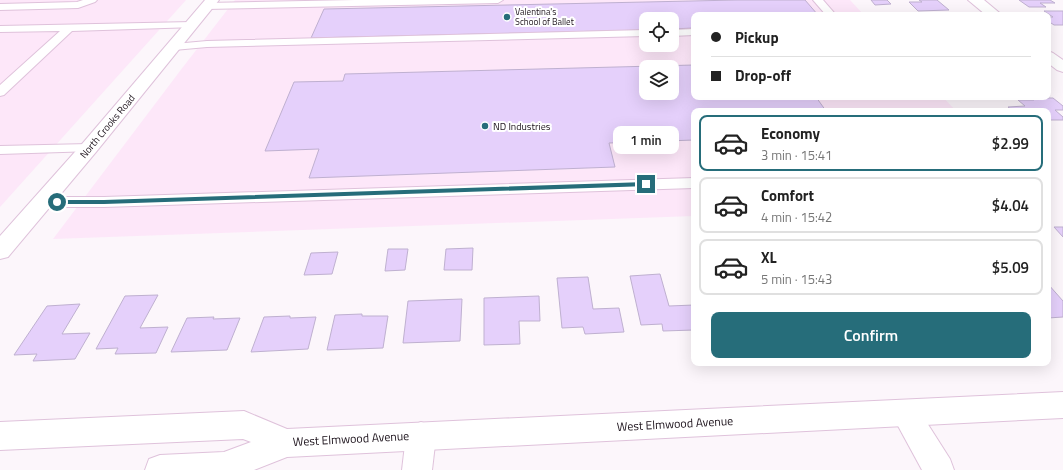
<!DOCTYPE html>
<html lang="en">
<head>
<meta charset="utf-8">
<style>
  :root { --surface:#fff; --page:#f6f6f6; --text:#222; --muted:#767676; --line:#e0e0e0; --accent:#266d7a }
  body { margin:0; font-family:"Titillium Web",sans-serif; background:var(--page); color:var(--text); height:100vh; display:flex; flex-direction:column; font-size:15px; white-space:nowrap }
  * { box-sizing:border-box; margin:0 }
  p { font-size:13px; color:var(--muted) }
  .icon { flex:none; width:22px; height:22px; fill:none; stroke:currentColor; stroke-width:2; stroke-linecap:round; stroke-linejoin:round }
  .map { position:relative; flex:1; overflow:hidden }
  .drawer { position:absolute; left:691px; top:108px; width:360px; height:258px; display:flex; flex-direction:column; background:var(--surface); border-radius:8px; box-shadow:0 4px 16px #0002 }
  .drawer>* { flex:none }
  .guide { position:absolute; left:691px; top:12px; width:360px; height:88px; border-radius:8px; box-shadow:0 4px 16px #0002; display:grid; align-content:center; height:88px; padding:0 20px; background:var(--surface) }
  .buttons { position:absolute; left:639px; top:12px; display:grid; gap:8px }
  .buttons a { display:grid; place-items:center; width:40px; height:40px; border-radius:8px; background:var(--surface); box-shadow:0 4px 16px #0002; font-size:20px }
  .end { position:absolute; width:18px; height:18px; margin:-9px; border:5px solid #266d7a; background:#fff; box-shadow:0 0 0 2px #fff }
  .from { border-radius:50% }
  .bubble { position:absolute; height:28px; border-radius:8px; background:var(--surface); box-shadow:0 4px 16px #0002; font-size:13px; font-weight:600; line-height:28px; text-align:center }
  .guide b { display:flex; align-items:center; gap:14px; height:38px; font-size:15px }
  .guide b+b { border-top:1px solid var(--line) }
  .guide i { width:10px; height:10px; background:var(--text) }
  ul { padding:7px 0 0; list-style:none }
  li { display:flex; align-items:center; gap:12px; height:56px; margin:0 8px 6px; padding:0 12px; border:2px solid var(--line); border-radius:8px }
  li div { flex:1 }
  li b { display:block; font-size:15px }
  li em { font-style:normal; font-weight:600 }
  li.active { border-color:var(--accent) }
  li>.icon { width:36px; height:36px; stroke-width:1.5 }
  .button { display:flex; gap:8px; margin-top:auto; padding:8px 20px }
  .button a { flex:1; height:46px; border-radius:8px; background:var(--accent); color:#fff; font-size:16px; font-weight:600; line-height:46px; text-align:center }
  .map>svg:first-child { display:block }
  .built { fill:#fde7f9; fill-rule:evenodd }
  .building { fill:#e5d0fb; stroke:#bfb0d0; fill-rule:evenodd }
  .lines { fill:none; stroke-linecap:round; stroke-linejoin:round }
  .lane-casing { stroke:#dfc2db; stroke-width:2 }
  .street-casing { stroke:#dfc2db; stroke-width:2 }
  .secondary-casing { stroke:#dfc2db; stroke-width:2 }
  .lane { fill:#fff; fill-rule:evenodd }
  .street { fill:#fff; fill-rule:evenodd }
  .secondary { fill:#fff; fill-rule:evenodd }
  .route { fill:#266d7a }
  .poi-dot { fill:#266d7a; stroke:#fff; stroke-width:1.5 }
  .labels { text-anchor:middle; stroke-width:4; stroke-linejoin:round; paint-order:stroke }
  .far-poi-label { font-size:9px; fill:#1d131c; stroke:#fff; text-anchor:start }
  .street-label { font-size:10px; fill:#1d131c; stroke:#fff }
  .poi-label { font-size:10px; fill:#1d131c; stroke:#fff; text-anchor:start }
  .near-street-label { font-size:12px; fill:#1d131c; stroke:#fff }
</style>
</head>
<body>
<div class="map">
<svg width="1063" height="470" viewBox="0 0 1063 470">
  <rect width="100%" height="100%" fill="#fcf6fb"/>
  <g class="built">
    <path d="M0 0H186L0 207Z"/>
    <path d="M235 0H850L864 15H694V97H943L956 111H694V216L53 239 183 67ZM646 19H672V45H646ZM646 67H672V93H646Z"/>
  </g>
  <g class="building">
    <path d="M737 0H805L818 15H694V28L672 29V19H646V30L311 38 324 9Z"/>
    <path d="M871 0H887L891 4 875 5Z"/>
    <path d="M919 0H937L949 10 918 11 909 2H922Z"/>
    <path d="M1019 0H1050L1055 3H1040L1046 7H1029Z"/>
    <path d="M1044 11H1063V25H1054L1048 21V17H1053Z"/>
    <path d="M694 65V97H816L826 111H694V140L609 143 615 167 309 178 319 149 265 151 294 82 343 81 345 74ZM646 67H672V93H646Z"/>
    <path d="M1032 98H1053L1063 106V110H1055L1063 117V120H1048V111H1013L1008 107 1025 106 1018 100H1034Z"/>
    <path d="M1054 227H1063V237Z"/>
    <path d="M473 248 472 270H444L446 249Z"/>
    <path d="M388 249H408L405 270 385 271Z"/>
    <path d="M338 252 332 274 304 275 311 253Z"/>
    <path d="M660 274 669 306 694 305V330L663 331 662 324 641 325 630 276Z"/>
    <path d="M588 277 593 309 619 308 624 332 585 334 583 327 562 328 557 278Z"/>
    <path d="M1048 284 1063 301V317L1048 318Z"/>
    <path d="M158 295 140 328 168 327 156 353 115 354 118 348 96 349 125 296Z"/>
    <path d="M539 296 540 321H519L520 344 484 345V298Z"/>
    <path d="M462 299 460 341 403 343 408 301Z"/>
    <path d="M80 304 62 334 90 333 75 359 33 361 37 354 14 355 47 306Z"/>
    <path d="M362 314V316H388L383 348 327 350 335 315Z"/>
    <path d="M290 316V318L316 317 308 349 251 352 264 317Z"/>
    <path d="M214 317 213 319 240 318 227 350 171 352 187 318Z"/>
  </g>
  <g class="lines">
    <g class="lane-casing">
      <g id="lane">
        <path d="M83 0H97L95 2 78 8 0 10V4L77 2Z"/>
        <path d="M355 0H503L498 3 206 9 201 6 206 3Z"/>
        <path d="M813 0H823L836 15H826Z"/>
        <path d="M192 22 197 25 196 27 72 31 4 95 0 96V85L60 31 0 32V26Z"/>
        <path d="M694 29V35L672 36V30Z"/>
        <path d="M646 30V36L207 47 174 50 169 47 174 44 207 41Z"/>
        <path d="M89 144 94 145 96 148 94 151 0 154V146Z"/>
        <path d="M694 178V188L104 207H41L36 206 33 202 36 198 41 197H104Z"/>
      </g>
    </g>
    <g class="street-casing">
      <g id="street">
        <path d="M968 0H984L1002 15H986Z"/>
        <path d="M1048 51 1053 53 1063 60V72L1057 70 1048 63Z"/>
        <path d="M905 400 915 404 950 459 954 470H922L891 413 895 404Z"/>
        <path d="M421 422 431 426 436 436 432 470H402L406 436 411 426Z"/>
      </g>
    </g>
    <g class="secondary-casing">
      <g id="secondary">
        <path d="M205 0H219L96 152 8 257 0 259V236L82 144Z"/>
        <path d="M1063 392V418L287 457 254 470H145L149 459 160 455 224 452 251 442 243 439 0 450V422L244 411 287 429Z"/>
      </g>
    </g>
    <use href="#lane" class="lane"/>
    <use href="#street" class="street"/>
    <use href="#secondary" class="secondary"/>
  </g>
  <path class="route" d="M646 182 649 184 648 186 104 204H57L54 202 57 200H104Z"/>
  <g class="poi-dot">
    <circle cx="507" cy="17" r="4"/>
    <circle cx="485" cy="126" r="4"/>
  </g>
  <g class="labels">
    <g class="far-poi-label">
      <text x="515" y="15">Valentina's<tspan x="515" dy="10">School of Ballet</tspan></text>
    </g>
    <g class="street-label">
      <text transform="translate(107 126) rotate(-50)" y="4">North Crooks Road</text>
    </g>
    <g class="poi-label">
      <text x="493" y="130">ND Industries</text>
    </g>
    <g class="near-street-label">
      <text transform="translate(675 424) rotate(-3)" y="4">West Elmwood Avenue</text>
      <text transform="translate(351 439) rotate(-3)" y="4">West Elmwood Avenue</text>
    </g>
  </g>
</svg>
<div class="buttons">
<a><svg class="icon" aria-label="locate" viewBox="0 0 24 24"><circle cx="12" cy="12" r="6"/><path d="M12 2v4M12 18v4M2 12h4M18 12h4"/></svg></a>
<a><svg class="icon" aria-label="layers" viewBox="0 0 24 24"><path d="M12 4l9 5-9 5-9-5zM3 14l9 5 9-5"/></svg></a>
</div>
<i class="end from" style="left:57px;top:202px"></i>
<i class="end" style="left:646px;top:184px"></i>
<div class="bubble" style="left:613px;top:126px;width:66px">1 min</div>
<div class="guide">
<b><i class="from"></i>Pickup</b>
<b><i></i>Drop-off</b>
</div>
<section class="drawer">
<ul>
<li class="active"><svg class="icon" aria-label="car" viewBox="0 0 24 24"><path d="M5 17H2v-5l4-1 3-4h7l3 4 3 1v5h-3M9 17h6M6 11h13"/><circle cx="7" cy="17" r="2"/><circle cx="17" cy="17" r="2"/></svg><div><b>Economy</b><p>3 min · 15:41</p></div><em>$2.99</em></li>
<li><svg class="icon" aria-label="car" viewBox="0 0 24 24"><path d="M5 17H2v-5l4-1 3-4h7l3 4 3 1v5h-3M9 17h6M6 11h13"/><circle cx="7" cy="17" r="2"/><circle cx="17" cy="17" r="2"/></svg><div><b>Comfort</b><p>4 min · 15:42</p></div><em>$4.04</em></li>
<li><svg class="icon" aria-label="car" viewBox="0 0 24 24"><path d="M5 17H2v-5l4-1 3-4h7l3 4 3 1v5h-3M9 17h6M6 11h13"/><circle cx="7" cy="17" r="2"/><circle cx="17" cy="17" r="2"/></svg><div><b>XL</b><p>5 min · 15:43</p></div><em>$5.09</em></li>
</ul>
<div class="button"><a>Confirm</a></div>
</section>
</div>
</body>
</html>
